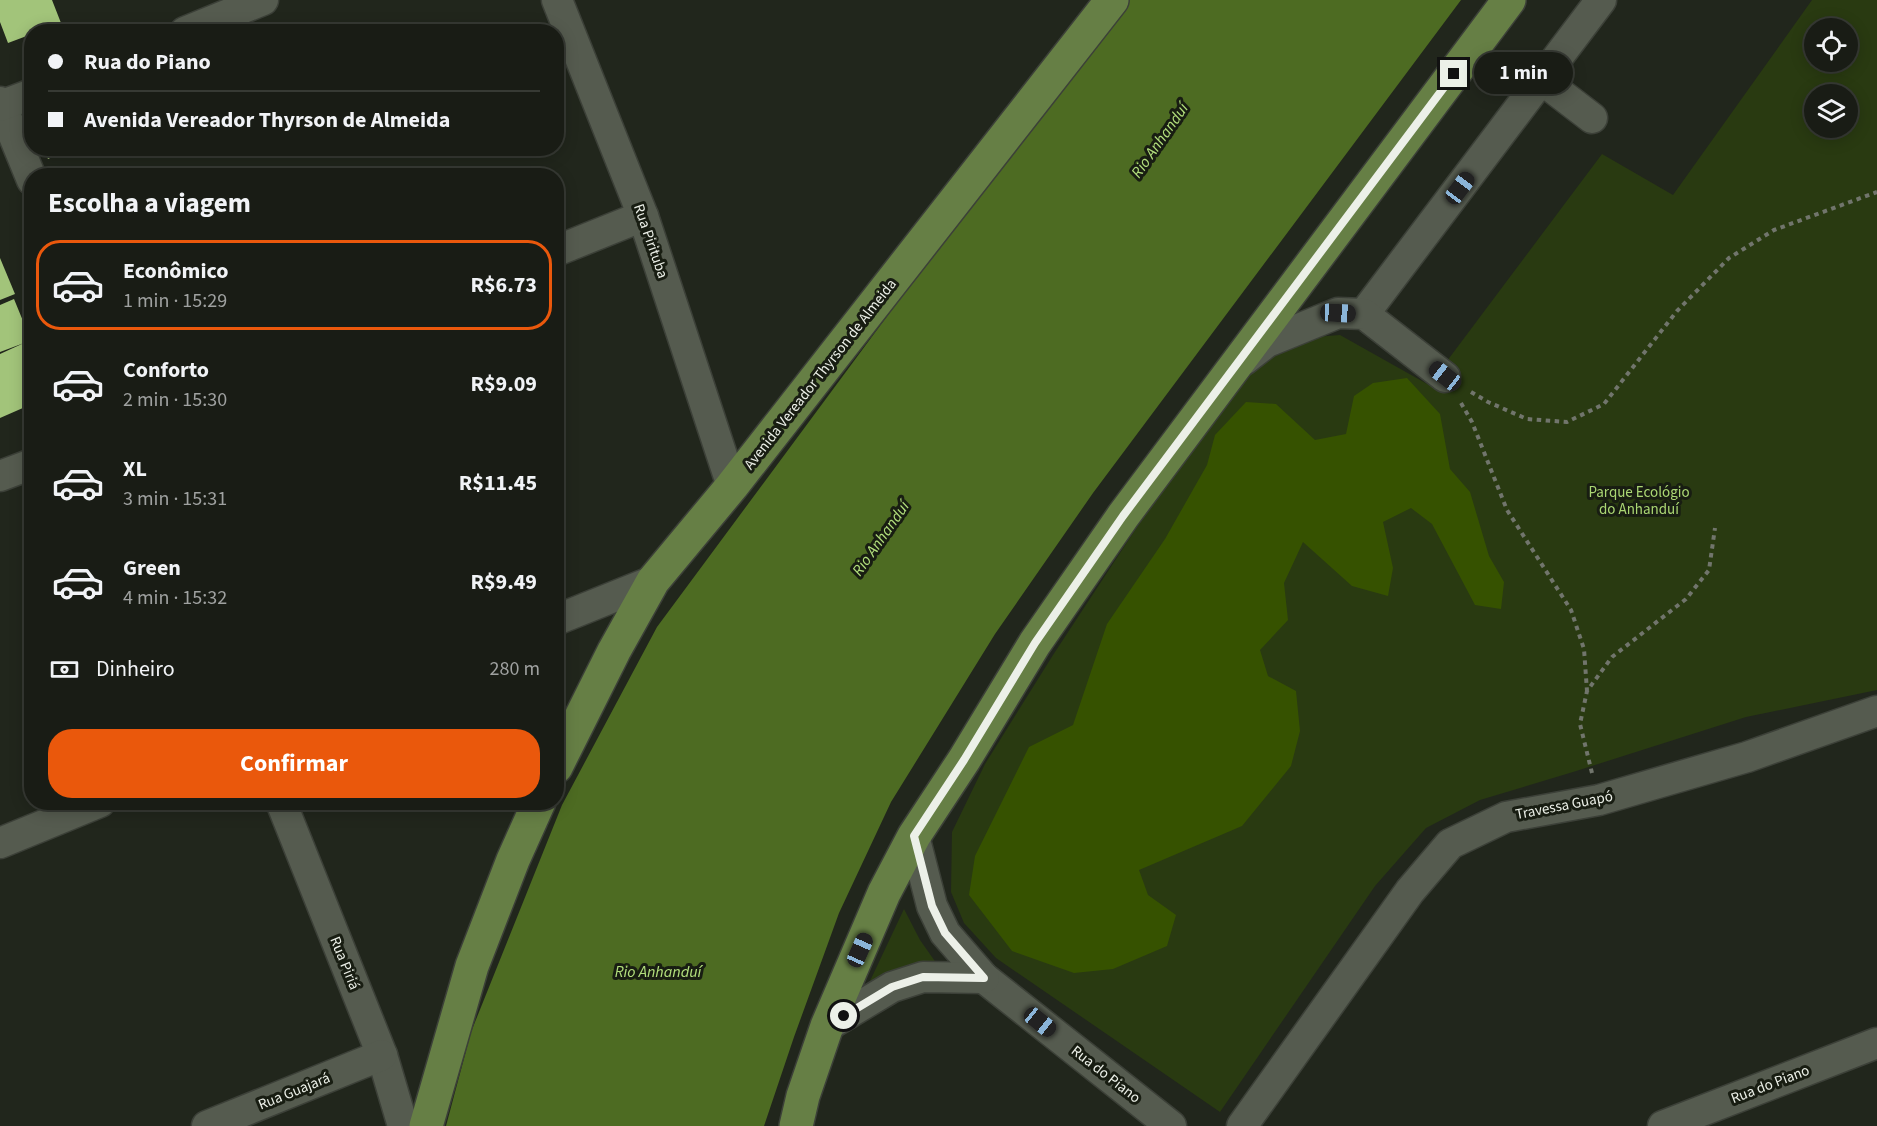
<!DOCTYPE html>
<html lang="pt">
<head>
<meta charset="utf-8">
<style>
  :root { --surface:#191c15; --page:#262922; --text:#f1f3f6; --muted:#9fa1a0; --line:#373a34; --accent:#ea580c }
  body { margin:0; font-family:"Source Sans 3",sans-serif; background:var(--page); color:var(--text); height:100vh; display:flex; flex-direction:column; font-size:22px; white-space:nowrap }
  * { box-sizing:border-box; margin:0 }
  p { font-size:20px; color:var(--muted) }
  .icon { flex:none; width:33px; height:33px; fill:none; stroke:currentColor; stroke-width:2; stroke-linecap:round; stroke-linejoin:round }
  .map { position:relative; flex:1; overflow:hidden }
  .side { position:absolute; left:24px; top:168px; width:540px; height:642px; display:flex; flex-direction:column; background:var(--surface); border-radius:24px; box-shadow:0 3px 15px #0003,0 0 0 2px var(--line) }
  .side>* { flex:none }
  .hud { position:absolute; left:24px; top:24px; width:540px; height:132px; border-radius:24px; box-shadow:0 3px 15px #0003,0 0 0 2px var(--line); display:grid; align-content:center; height:132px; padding:0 24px; background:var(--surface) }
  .tools { position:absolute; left:1804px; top:18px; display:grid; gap:12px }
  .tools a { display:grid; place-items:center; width:54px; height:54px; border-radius:50%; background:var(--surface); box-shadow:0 3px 15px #0003,0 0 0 2px var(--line); font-size:30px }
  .end { position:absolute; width:27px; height:27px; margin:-14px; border:8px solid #ecf0e8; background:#111; box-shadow:0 0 0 3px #111 }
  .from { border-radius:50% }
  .bubble { position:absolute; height:42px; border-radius:21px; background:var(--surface); box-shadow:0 3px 15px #0003,0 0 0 2px var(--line); font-size:20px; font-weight:700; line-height:42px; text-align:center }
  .car { position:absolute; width:18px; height:36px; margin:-18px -9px; border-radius:8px; box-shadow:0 0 4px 2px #0007; background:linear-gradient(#222 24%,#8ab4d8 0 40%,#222 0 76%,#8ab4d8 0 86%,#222 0) }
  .hud b { display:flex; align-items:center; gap:21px; height:57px; font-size:22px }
  .hud b+b { border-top:2px solid var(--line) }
  .hud i { width:15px; height:15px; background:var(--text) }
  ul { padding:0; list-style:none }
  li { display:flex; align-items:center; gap:18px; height:90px; margin:0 12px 9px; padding:0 12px; border:3px solid transparent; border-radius:24px }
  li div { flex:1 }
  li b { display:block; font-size:22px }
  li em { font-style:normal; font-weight:700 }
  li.selected { border-color:var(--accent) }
  li>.icon { width:54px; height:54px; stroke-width:1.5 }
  h2 { padding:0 24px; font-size:27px; line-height:72px }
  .pay { display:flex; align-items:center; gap:15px; height:66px; padding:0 24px; font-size:22px }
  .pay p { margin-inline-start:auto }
  .action { display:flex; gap:12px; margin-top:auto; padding:12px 24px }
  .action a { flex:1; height:69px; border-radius:24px; background:var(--accent); color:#fff; font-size:24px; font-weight:700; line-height:69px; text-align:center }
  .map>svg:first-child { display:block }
  .green { fill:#293a11; fill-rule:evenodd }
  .forest { fill:#365200 }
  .water { fill:#4d6b22 }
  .building { fill:#a2c47a }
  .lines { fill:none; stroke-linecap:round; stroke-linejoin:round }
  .minor-casing { stroke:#3c4038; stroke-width:33 }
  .major-casing { stroke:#3c4038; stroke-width:36 }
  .path { stroke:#71756c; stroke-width:4; stroke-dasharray:4.5 4.5; stroke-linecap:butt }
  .minor { stroke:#555b4f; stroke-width:30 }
  .major { stroke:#667f45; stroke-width:33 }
  .route { stroke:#ecf0e8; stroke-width:8 }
  .labels { text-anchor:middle; stroke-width:6; stroke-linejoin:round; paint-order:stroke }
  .street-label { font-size:15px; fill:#ecf0e8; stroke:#181d12 }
  .park-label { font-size:15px; fill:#aad673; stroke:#181d12 }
  .water-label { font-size:16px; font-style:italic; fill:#b3e07d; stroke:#181d12 }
</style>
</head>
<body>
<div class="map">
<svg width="1877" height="1126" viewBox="0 0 1877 1126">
  <rect width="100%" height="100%" fill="#21261c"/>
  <g class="green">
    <path d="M1812 0H1877V690L1746 717 1573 772 1480 800 1426 828 1375 886 1220 1112 996 958 964 923 951 892 952 832 985 764 1053 655 1139 524 1245 378 1273 355 1315 337 1340 335 1429 385 1602 154 1673 195ZM1815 28H1848V62H1815ZM1815 94H1848V128H1815Z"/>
    <path d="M904 909 920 940 939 967 888 975 870 981Z"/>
  </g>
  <path class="forest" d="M1407 378 1440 414 1450 469 1470 492 1489 556 1504 582 1501 609 1475 605 1432 524 1411 508 1383 522 1393 568 1388 596 1352 586 1303 542 1284 583 1288 620 1260 650 1268 676 1296 691 1300 731 1291 766 1242 826 1139 870 1148 895 1176 915 1167 946 1113 969 1074 973 1012 951 969 895 975 856 1029 747 1073 725 1107 624 1165 539 1207 465 1215 435 1246 402 1276 404 1315 440 1346 434 1354 396 1373 383Z"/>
  <path class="water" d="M1129 0H1461L1093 493 995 634 891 802 839 913 794 1037 764 1126H446L471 1032 562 805 657 627 982 188Z"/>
  <g class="building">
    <path d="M0 0H52L61 23 39 32H32V34L8 43 0 22Z"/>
    <path d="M43 148H71L48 159Z"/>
    <path d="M0 258 15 294 0 300Z"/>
    <path d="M14 299 32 343V404L0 418V354L24 343 0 352V305Z"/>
  </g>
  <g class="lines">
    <g class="minor-casing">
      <g id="minor">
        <path d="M557 0 643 216 732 486"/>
        <path d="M185 32 263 0"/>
        <path d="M1541 79 1592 118"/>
        <path d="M0 102 32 180"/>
        <path d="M0 106 32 94"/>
        <path d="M556 251 643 216"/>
        <path d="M1364 314 1601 0"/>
        <path d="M1244 360 1267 342 1338 313 1364 314 1445 377"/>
        <path d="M0 476 32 464"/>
        <path d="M556 620 653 581"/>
        <path d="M281 802 382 1055 403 1126"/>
        <path d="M914 836 932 906 945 933 984 978 1171 1126"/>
        <path d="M0 843 100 802"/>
        <path d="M827 1026 892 987 923 977 984 978"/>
        <path d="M207 1126 382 1055"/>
        <path d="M1242 1126 1410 891 1450 844 1506 817 1599 800 1747 757 1877 711"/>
        <path d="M1663 1126 1877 1043"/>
      </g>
    </g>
    <g class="major-casing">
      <g id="major">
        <path d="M556 767 614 651 653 581 732 486 1112 0"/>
        <path d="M426 1126 472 966 513 860 539 802"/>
        <path d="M796 1126 803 1096 827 1026 884 893 914 836 964 760 1035 643 1123 516 1509 0"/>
      </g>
    </g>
    <g class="path">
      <path d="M1471 392 1488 402 1527 419 1567 422 1604 404 1677 311 1729 258 1774 230 1877 192"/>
      <path d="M1461 403 1472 422 1507 510 1571 610 1584 649 1587 691"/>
      <path d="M1592 773 1580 724 1587 691 1612 657 1686 599 1709 570 1715 528"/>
    </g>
    <use href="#minor" class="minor"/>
    <use href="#major" class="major"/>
  </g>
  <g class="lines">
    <path class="route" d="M844 1016 892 987 923 977 984 978 945 933 932 906 914 836 964 760 1035 643 1123 516 1454 74"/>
  </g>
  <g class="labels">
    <g class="street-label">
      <text transform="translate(651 241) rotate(71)" y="5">Rua Pirituba</text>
      <text transform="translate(820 374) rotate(-52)" y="5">Avenida Vereador Thyrson de Almeida</text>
      <text transform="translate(1564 805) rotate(-11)" y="5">Travessa Guapó</text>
      <text transform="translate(345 963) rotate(68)" y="5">Rua Piriá</text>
      <text transform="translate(1106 1074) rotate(38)" y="5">Rua do Piano</text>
      <text transform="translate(1770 1084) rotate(-21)" y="5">Rua do Piano</text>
      <text transform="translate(294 1091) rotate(-22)" y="5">Rua Guajará</text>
    </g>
    <g class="park-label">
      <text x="1639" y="497">Parque Ecológio<tspan x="1639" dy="17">do Anhanduí</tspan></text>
    </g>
    <g class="water-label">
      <text transform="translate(1159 140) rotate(-55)" y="6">Rio Anhanduí</text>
      <text transform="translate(880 538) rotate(-55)" y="6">Rio Anhanduí</text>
      <text x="658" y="977">Rio Anhanduí</text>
    </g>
  </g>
</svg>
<div class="tools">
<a><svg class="icon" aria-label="locate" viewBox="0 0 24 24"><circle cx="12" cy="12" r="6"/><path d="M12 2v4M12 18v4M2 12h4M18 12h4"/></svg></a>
<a><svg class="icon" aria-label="layers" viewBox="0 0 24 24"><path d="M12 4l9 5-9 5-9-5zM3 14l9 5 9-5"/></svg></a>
</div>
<i class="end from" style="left:844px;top:1016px"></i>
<i class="end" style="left:1454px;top:74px"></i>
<div class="bubble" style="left:1474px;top:52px;width:99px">1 min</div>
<i class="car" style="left:1460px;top:188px;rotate:37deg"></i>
<i class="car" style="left:1338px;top:313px;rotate:93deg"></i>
<i class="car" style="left:1445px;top:376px;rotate:308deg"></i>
<i class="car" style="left:860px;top:950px;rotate:24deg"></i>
<i class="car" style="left:1040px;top:1022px;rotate:129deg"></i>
<div class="hud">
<b><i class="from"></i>Rua do Piano</b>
<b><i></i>Avenida Vereador Thyrson de Almeida</b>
</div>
<section class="side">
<h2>Escolha a viagem</h2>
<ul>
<li class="selected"><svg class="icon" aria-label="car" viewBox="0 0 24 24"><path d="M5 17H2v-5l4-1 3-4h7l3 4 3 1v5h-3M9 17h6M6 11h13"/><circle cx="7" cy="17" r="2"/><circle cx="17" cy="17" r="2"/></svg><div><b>Econômico</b><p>1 min · 15:29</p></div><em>R$6.73</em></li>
<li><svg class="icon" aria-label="car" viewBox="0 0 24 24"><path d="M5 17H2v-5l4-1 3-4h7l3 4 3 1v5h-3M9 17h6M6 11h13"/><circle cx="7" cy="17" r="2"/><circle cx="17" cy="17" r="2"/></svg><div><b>Conforto</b><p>2 min · 15:30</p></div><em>R$9.09</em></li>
<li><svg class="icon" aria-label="car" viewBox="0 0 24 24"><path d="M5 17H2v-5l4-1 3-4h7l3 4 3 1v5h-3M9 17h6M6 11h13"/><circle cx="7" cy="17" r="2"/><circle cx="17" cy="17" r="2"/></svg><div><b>XL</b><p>3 min · 15:31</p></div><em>R$11.45</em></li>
<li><svg class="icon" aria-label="car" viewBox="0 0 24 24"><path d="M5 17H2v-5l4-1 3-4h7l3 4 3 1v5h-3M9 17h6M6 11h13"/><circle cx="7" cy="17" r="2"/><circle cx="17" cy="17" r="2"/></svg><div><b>Green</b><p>4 min · 15:32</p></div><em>R$9.49</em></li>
</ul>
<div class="pay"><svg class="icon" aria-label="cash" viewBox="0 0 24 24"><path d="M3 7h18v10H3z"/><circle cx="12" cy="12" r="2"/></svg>Dinheiro<p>280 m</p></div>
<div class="action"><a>Confirmar</a></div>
</section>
</div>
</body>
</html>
